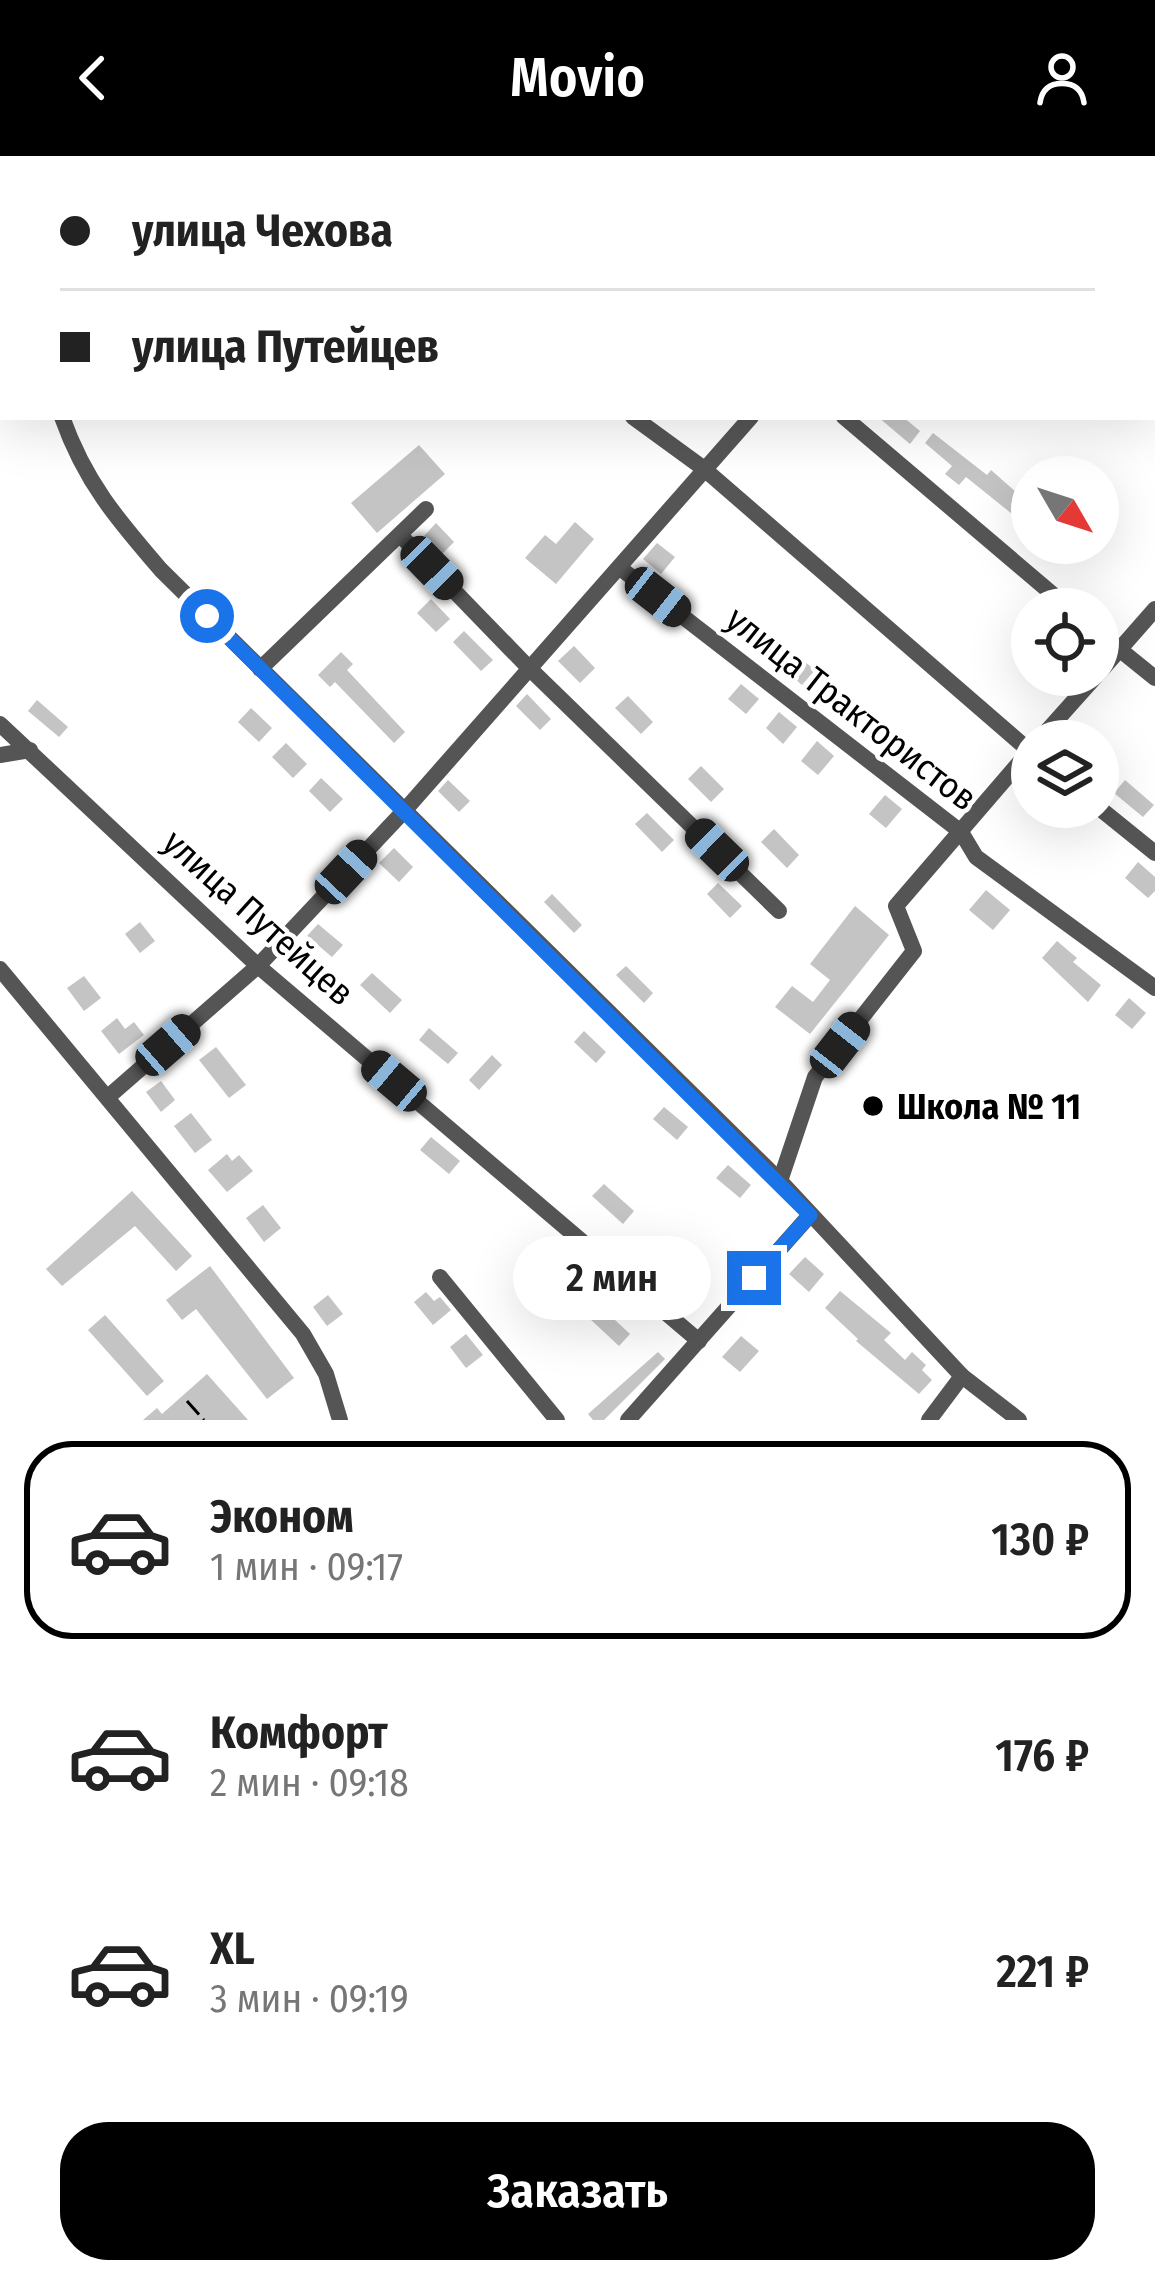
<!DOCTYPE html>
<html lang="ru">
<head>
<meta charset="utf-8">
<style>
  :root { --surface:#fff; --page:#f2f2f2; --text:#222; --muted:#767676; --line:#e0e0e0; --accent:#000 }
  body { margin:0; font-family:"Fira Sans Condensed",sans-serif; background:var(--page); color:var(--text); height:100vh; display:flex; flex-direction:column; font-size:45px; white-space:nowrap }
  * { box-sizing:border-box; margin:0 }
  p { font-size:39px; color:var(--muted) }
  .icon { flex:none; width:66px; height:66px; fill:none; stroke:currentColor; stroke-width:2; stroke-linecap:round; stroke-linejoin:round }
  .map { position:relative; height:1264px; overflow:hidden }
  .drawer { display:flex; flex-direction:column; background:var(--surface); flex:1 }
  .drawer>* { flex:none }
  .guide { position:absolute; left:0px; top:0px; width:1155px; height:264px; box-shadow:0 12px 48px #0002; display:grid; align-content:center; height:264px; padding:0 60px; background:var(--surface) }
  .needle { width:78px; rotate:129deg }
  .buttons { position:absolute; left:1011px; top:300px; display:grid; gap:24px }
  .buttons a { display:grid; place-items:center; width:108px; height:108px; border-radius:50%; background:var(--surface); box-shadow:0 12px 48px #0002; font-size:60px }
  .end { position:absolute; width:54px; height:54px; margin:-27px; border:15px solid #1a73e8; background:#fff; box-shadow:0 0 0 6px #fff }
  .from { border-radius:50% }
  .bubble { position:absolute; height:84px; border-radius:42px; background:var(--surface); box-shadow:0 12px 48px #0002; font-size:39px; font-weight:600; line-height:84px; text-align:center }
  .car { position:absolute; width:36px; height:72px; margin:-36px -18px; border-radius:15px; box-shadow:0 0 9px 3px #0007; background:linear-gradient(#222 24%,#8ab4d8 0 40%,#222 0 76%,#8ab4d8 0 86%,#222 0) }
  .guide b { display:flex; align-items:center; gap:42px; height:114px; font-size:45px }
  .guide b+b { border-top:3px solid var(--line) }
  .guide i { width:30px; height:30px; background:var(--text) }
  ul { padding:21px 0 0; list-style:none }
  li { display:flex; align-items:center; gap:36px; height:198px; margin:0 24px 18px; padding:0 36px; border:6px solid transparent; border-radius:48px }
  li div { flex:1 }
  li b { display:block; font-size:45px }
  li em { font-style:normal; font-weight:600 }
  li.on { border-color:var(--accent) }
  li>.icon { width:108px; height:108px; stroke-width:1.5 }
  .cta { display:flex; gap:24px; margin-top:auto; padding:24px 60px }
  .cta a { flex:1; height:138px; border-radius:48px; background:var(--accent); color:#fff; font-size:48px; font-weight:600; line-height:138px; text-align:center }
  header { display:flex; justify-content:space-between; align-items:center; height:156px; padding:0 60px; background:var(--accent); color:#fff; font-size:54px; font-weight:600 }
  .map>svg:first-child { display:block }
  .building { fill:#c4c4c4 }
  .lines { fill:none; stroke-linecap:round; stroke-linejoin:round }
  .minor { stroke:#555; stroke-width:16 }
  .rail { stroke:#000; stroke-width:3; stroke-dasharray:18 6 3 6; stroke-linecap:butt }
  .route { stroke:#1a73e8; stroke-width:15 }
  .poi-dot { fill:#000; stroke:#fff; stroke-width:4.5 }
  .labels { text-anchor:middle; stroke-width:9; stroke-linejoin:round; paint-order:stroke }
  .street-label { font-size:36px; fill:#000; stroke:#fff }
  .poi-label { font-size:36px; font-weight:bold; fill:#000; stroke:#fff; text-anchor:start }
</style>
</head>
<body>
<header><svg class="icon" aria-label="back" viewBox="0 0 24 24"><path d="M15 5l-7 7 7 7"/></svg>Movio<svg class="icon" aria-label="person" viewBox="0 0 24 24"><circle cx="12" cy="8" r="4"/><path d="M4 21q1-7 8-7t8 7"/></svg></header>
<div class="map">
<svg width="1155" height="1264" viewBox="0 0 1155 1264">
  <rect width="100%" height="100%" fill="#fff"/>
  <g class="building">
    <path d="M878 261H903L920 275 910 288Z"/>
    <path d="M933 277 987 319 991 314 1032 350V374L966 321 959 329 945 318 952 310 925 287Z"/>
    <path d="M419 289 445 318 377 377 351 347Z"/>
    <path d="M575 366 594 383 556 428 525 402 545 379 556 388Z"/>
    <path d="M436 367 454 386 442 398 424 380Z"/>
    <path d="M657 387 675 401 661 418 643 403Z"/>
    <path d="M431 443 450 463 436 476 417 457Z"/>
    <path d="M744 461 772 484 761 496 734 474Z"/>
    <path d="M464 475 493 504 481 515 453 486Z"/>
    <path d="M574 490 595 512 580 527 558 505Z"/>
    <path d="M341 496 353 508 347 514 405 576 394 587 335 526 330 531 318 519Z"/>
    <path d="M794 497 815 514 802 529 782 512Z"/>
    <path d="M741 528 759 543 746 558 728 543Z"/>
    <path d="M527 538 551 563 540 574 516 550Z"/>
    <path d="M628 540 653 566 641 578 615 552Z"/>
    <path d="M37 544 68 571 59 581 28 555Z"/>
    <path d="M251 552 272 572 259 586 238 566Z"/>
    <path d="M779 556 797 571 783 588 766 572Z"/>
    <path d="M817 585 834 600 818 619 801 605Z"/>
    <path d="M286 587 307 608 293 622 272 601Z"/>
    <path d="M701 610 724 633 711 646 688 623Z"/>
    <path d="M321 622 343 643 330 656 309 635Z"/>
    <path d="M448 624 470 645 459 656 438 635Z"/>
    <path d="M1125 624 1154 649 1143 661 1114 637Z"/>
    <path d="M885 639 902 653 886 672 869 658Z"/>
    <path d="M647 657 674 684 662 696 635 668Z"/>
    <path d="M774 673 799 699 787 712 761 686Z"/>
    <path d="M394 692 413 711 399 726 379 707Z"/>
    <path d="M1138 706 1155 721V735L1148 742 1125 722Z"/>
    <path d="M718 727 742 750 730 762 707 738Z"/>
    <path d="M986 734 1010 754 993 774 969 754Z"/>
    <path d="M552 738 582 769 574 777 544 746Z"/>
    <path d="M855 750 889 779 810 878 775 851 792 830 813 846 830 824 810 808Z"/>
    <path d="M140 766 155 785 140 797 125 778Z"/>
    <path d="M318 768 343 789 332 801 307 780Z"/>
    <path d="M1057 785 1077 802 1073 806 1101 829 1088 846 1042 802Z"/>
    <path d="M626 810 653 837 644 847 616 819Z"/>
    <path d="M372 817 402 844 390 857 360 829Z"/>
    <path d="M84 820 101 842 84 855 67 832Z"/>
    <path d="M1129 842 1146 857 1132 873 1115 859Z"/>
    <path d="M117 862 125 873 134 866 144 879 119 898 101 875Z"/>
    <path d="M429 872 458 897 448 908 419 884Z"/>
    <path d="M584 875 606 896 596 907 574 886Z"/>
    <path d="M216 891 246 929 229 942 199 904Z"/>
    <path d="M492 899 502 909 479 934 469 924Z"/>
    <path d="M161 925 175 944 161 956 146 936Z"/>
    <path d="M664 951 688 971 677 984 653 963Z"/>
    <path d="M191 957 212 984 195 997 174 970Z"/>
    <path d="M431 981 460 1005 449 1018 420 994Z"/>
    <path d="M227 998 232 1005 239 999 253 1015 227 1036 208 1014Z"/>
    <path d="M728 1009 751 1029 740 1042 716 1022Z"/>
    <path d="M604 1028 634 1055 623 1068 592 1040Z"/>
    <path d="M132 1035 192 1100 176 1115 135 1070 62 1130 46 1113Z"/>
    <path d="M263 1049 281 1072 264 1086 246 1062Z"/>
    <path d="M666 1084 692 1106 682 1118 656 1095Z"/>
    <path d="M547 1092 568 1112 556 1126 534 1105Z"/>
    <path d="M805 1101 824 1118 809 1136 789 1118Z"/>
    <path d="M210 1110 294 1222 267 1243 196 1153 182 1164 166 1144Z"/>
    <path d="M840 1135 891 1177 884 1184 905 1204 912 1196 926 1209 922 1214 932 1224 919 1238 856 1185 858 1183 825 1152Z"/>
    <path d="M426 1136 434 1145 440 1141 451 1154 433 1169 414 1146Z"/>
    <path d="M328 1139 343 1158 327 1170 313 1151Z"/>
    <path d="M600 1150 630 1178 619 1190 589 1162Z"/>
    <path d="M105 1159 164 1225 147 1240 88 1174Z"/>
    <path d="M466 1178 483 1199 466 1212 450 1191Z"/>
    <path d="M741 1180 759 1195 740 1216 722 1201Z"/>
    <path d="M658 1196 665 1203 604 1264H593L588 1258Z"/>
    <path d="M207 1218 248 1264H143L157 1252 162 1258Z"/>
  </g>
  <g class="lines">
    <g class="minor">
      <path d="M176 0 179 3"/>
      <path d="M332 0 335 3"/>
      <path d="M535 0 539 3"/>
      <path d="M854 0 857 3"/>
      <path d="M147 3 151 0"/>
      <path d="M234 3 238 0"/>
      <path d="M507 3 510 0"/>
      <path d="M972 3 974 0"/>
      <path d="M0 110 3 109"/>
      <path d="M1152 248 1155 251"/>
      <path d="M62 261C85 326 117 363 161 414L780 1025 962 1220 1019 1264"/>
      <path d="M633 261 703 312 1032 597"/>
      <path d="M844 261 1070 453"/>
      <path d="M400 379 529 512 779 755"/>
      <path d="M620 412 961 676 976 701 1155 832"/>
      <path d="M1098 476 1155 522"/>
      <path d="M260 513 426 353"/>
      <path d="M1098 518 1155 453"/>
      <path d="M0 568 258 810 699 1185"/>
      <path d="M1038 585 1097 519"/>
      <path d="M0 599 30 594"/>
      <path d="M1098 651 1155 697"/>
      <path d="M0 813 303 1178 326 1218 340 1264"/>
      <path d="M108 941 258 810 405 654 751 261"/>
      <path d="M780 1025 815 921 914 795 896 750 1032 592"/>
      <path d="M440 1121 557 1264"/>
      <path d="M628 1264 810 1059"/>
      <path d="M929 1264 962 1220"/>
    </g>
    <g class="rail">
      <path d="M0 197H3"/>
      <path d="M187 1245 204 1264"/>
    </g>
  </g>
  <g class="lines">
    <path class="route" d="M207 460 810 1059 754 1122"/>
  </g>
  <circle class="poi-dot" cx="873" cy="950" r="12"/>
  <g class="labels">
    <g class="street-label">
      <text transform="translate(852 552) rotate(38)" y="13">улица Трактористов</text>
      <text transform="translate(259 761) rotate(42)" y="13">улица Путейцев</text>
    </g>
    <g class="poi-label">
      <text x="897" y="963">Школа № 11</text>
    </g>
  </g>
</svg>
<div class="buttons">
<a><svg class="needle" viewBox="-14 -14 28 28"><path d="M0-13l5 13h-10z" fill="#e53935"/><path d="M0 13l5-13h-10z" fill="#767676"/></svg></a>
<a><svg class="icon" aria-label="locate" viewBox="0 0 24 24"><circle cx="12" cy="12" r="6"/><path d="M12 2v4M12 18v4M2 12h4M18 12h4"/></svg></a>
<a><svg class="icon" aria-label="layers" viewBox="0 0 24 24"><path d="M12 4l9 5-9 5-9-5zM3 14l9 5 9-5"/></svg></a>
</div>
<i class="end from" style="left:207px;top:460px"></i>
<i class="end" style="left:754px;top:1122px"></i>
<div class="bubble" style="left:513px;top:1080px;width:198px">2 мин</div>
<i class="car" style="left:432px;top:412px;rotate:136deg"></i>
<i class="car" style="left:658px;top:441px;rotate:128deg"></i>
<i class="car" style="left:717px;top:694px;rotate:314deg"></i>
<i class="car" style="left:346px;top:716px;rotate:43deg"></i>
<i class="car" style="left:168px;top:889px;rotate:49deg"></i>
<i class="car" style="left:840px;top:889px;rotate:38deg"></i>
<i class="car" style="left:394px;top:925px;rotate:310deg"></i>
<div class="guide">
<b><i class="from"></i>улица Чехова</b>
<b><i></i>улица Путейцев</b>
</div>
</div>
<section class="drawer">
<ul>
<li class="on"><svg class="icon" aria-label="car" viewBox="0 0 24 24"><path d="M5 17H2v-5l4-1 3-4h7l3 4 3 1v5h-3M9 17h6M6 11h13"/><circle cx="7" cy="17" r="2"/><circle cx="17" cy="17" r="2"/></svg><div><b>Эконом</b><p>1 мин · 09:17</p></div><em>130 ₽</em></li>
<li><svg class="icon" aria-label="car" viewBox="0 0 24 24"><path d="M5 17H2v-5l4-1 3-4h7l3 4 3 1v5h-3M9 17h6M6 11h13"/><circle cx="7" cy="17" r="2"/><circle cx="17" cy="17" r="2"/></svg><div><b>Комфорт</b><p>2 мин · 09:18</p></div><em>176 ₽</em></li>
<li><svg class="icon" aria-label="car" viewBox="0 0 24 24"><path d="M5 17H2v-5l4-1 3-4h7l3 4 3 1v5h-3M9 17h6M6 11h13"/><circle cx="7" cy="17" r="2"/><circle cx="17" cy="17" r="2"/></svg><div><b>XL</b><p>3 мин · 09:19</p></div><em>221 ₽</em></li>
</ul>
<div class="cta"><a>Заказать</a></div>
</section>
</body>
</html>
